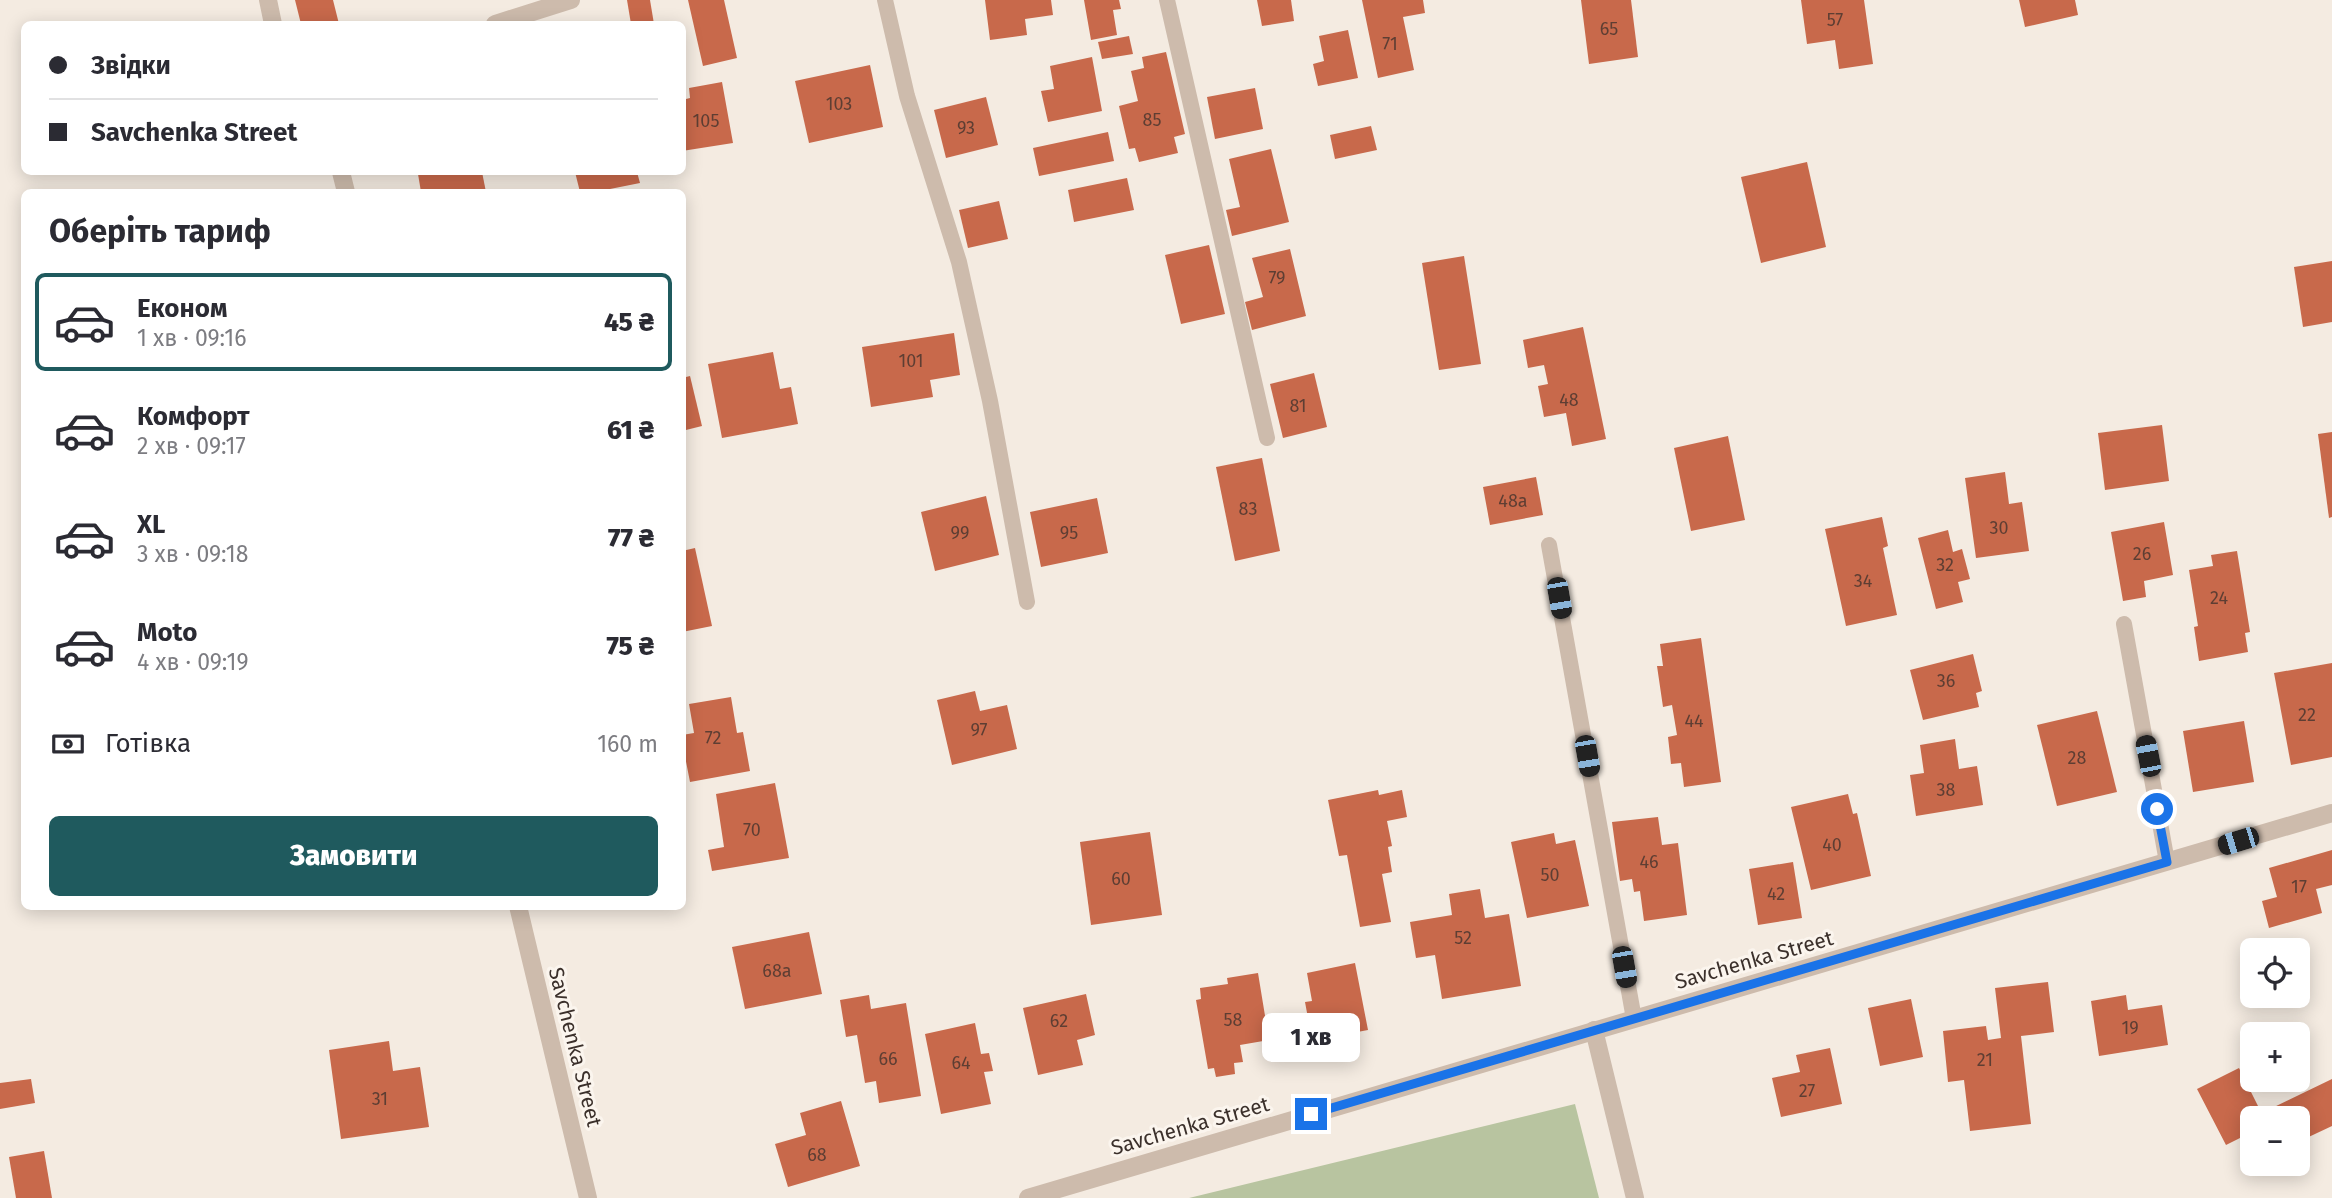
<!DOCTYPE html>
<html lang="uk">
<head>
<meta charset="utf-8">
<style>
  :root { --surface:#fff; --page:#f7f7f7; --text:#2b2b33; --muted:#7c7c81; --line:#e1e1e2; --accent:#1f5a5e }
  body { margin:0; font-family:"Fira Sans",sans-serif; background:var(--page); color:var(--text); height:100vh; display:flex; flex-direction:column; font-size:26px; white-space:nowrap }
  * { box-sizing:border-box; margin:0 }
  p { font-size:23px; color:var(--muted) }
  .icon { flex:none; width:38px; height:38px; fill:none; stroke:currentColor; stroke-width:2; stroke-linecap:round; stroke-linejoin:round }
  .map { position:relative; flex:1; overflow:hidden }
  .panel { position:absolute; left:21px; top:189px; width:665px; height:721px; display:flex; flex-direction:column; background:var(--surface); border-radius:10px; box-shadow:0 4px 18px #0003 }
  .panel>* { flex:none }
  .banner { position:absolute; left:21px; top:21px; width:665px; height:154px; border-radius:10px; box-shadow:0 4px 18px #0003; display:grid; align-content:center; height:154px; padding:0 28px; background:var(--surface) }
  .controls { position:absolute; left:2240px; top:938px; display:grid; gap:14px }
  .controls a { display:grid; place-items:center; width:70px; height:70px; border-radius:10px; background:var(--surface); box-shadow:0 4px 18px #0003; font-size:35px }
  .end { position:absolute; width:32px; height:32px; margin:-16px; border:9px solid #1a73e8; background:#fff; box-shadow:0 0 0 4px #fff }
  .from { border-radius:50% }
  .bubble { position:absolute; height:49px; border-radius:10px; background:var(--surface); box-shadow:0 4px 18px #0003; font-size:23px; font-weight:800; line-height:49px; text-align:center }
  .car { position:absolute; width:21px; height:42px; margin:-21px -10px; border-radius:9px; box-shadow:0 0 5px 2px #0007; background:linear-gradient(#222 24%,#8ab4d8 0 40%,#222 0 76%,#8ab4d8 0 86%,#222 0) }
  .banner b { display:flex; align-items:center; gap:24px; height:66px; font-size:26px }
  .banner b+b { border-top:2px solid var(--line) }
  .banner i { width:18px; height:18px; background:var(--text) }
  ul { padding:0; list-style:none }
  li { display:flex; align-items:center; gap:21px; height:98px; margin:0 14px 10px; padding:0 14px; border:4px solid transparent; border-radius:10px }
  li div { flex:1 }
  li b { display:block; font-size:26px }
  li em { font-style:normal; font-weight:800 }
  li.active { border-color:var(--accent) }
  li>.icon { width:63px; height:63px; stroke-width:1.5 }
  h2 { padding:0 28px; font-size:32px; line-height:84px }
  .pay { display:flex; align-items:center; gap:18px; height:77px; padding:0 28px; font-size:26px }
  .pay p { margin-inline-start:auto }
  .cta { display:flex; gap:14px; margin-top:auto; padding:14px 28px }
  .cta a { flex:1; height:80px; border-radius:10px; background:var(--accent); color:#fff; font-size:28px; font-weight:800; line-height:80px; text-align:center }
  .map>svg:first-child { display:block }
  .green { fill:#b8c4a0 }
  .building { fill:#c8694b }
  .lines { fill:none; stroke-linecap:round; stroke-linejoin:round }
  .lane { stroke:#cdbbac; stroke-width:16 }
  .street { stroke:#cdbbac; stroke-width:18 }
  .route { stroke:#1a73e8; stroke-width:9 }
  .labels { text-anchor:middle; stroke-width:6; stroke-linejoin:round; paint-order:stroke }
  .number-label { font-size:18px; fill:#5e3e33 }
  .street-label { font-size:21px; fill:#3b302b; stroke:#fbf5ee }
</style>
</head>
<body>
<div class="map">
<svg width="2332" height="1198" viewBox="0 0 2332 1198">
  <rect width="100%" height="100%" fill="#f4ebe1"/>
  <path class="green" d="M1575 1104 1599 1198H1189Z"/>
  <g class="building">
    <path d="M295 0H333L339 24H301Z"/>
    <path d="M627 0H650L654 24H631Z"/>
    <path d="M688 0H724L737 58 703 66Z"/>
    <path d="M985 0H1051L1053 15 1025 19 1027 35 990 40Z"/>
    <path d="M1084 0H1119L1121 9 1113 10 1117 35 1091 40Z"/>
    <path d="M1257 0H1291L1294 21 1262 26Z"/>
    <path d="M1362 0H1423L1425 13 1403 17 1414 70 1378 78Z"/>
    <path d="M1581 0H1631L1638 57 1589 64Z"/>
    <path d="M1801 0H1864L1873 64 1839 69 1835 40 1807 44Z"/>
    <path d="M2019 0H2075L2078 15 2025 27Z"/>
    <path d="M1348 30 1358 78 1318 86 1313 64 1324 61 1319 36Z"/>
    <path d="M1129 36 1133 54 1102 59 1098 42Z"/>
    <path d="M1166 52 1185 134 1174 137 1178 153 1139 162 1135 148 1129 149 1119 106 1138 101 1131 71 1144 68 1142 57Z"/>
    <path d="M1092 57 1102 111 1048 122 1041 91 1054 89 1050 66Z"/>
    <path d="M870 65 883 127 809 143 795 81Z"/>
    <path d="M722 82 733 143 682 151V100L690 98 689 88Z"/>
    <path d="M1255 88 1263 129 1215 139 1207 97Z"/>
    <path d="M986 97 998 145 946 158 934 110Z"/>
    <path d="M1371 126 1377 150 1335 159 1330 135Z"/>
    <path d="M1108 132 1114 161 1039 176 1033 148Z"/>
    <path d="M1271 149 1289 222 1232 236 1226 210 1240 207 1229 159Z"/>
    <path d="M1807 162 1826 247 1761 263 1741 177Z"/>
    <path d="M432 172H482L486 192H421L418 174Z"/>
    <path d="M575 172H637L640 183 595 192H580Z"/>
    <path d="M1127 178 1134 210 1074 222 1068 190Z"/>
    <path d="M999 201 1008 239 968 248 959 210Z"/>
    <path d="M1209 245 1225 314 1181 324 1165 255Z"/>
    <path d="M1290 249 1306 316 1252 330 1245 302 1263 297 1252 258Z"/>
    <path d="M1464 256 1481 364 1439 370 1422 263Z"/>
    <path d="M2332 261V322L2303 327 2294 267Z"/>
    <path d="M1583 327 1606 439 1572 446 1566 413 1544 417 1538 386 1548 384 1544 365 1528 368 1523 340Z"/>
    <path d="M954 333 960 375 930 380 933 397 871 407 862 347Z"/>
    <path d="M773 352 780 389 791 387 798 424 722 438 708 364Z"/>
    <path d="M1314 373 1327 427 1283 438 1270 384Z"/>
    <path d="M690 376 702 426 682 431V378Z"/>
    <path d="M2162 425 2169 481 2105 490 2098 433Z"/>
    <path d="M2332 432V517L2329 518 2318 434Z"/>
    <path d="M1728 436 1745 520 1691 531 1674 448Z"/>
    <path d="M1262 458 1280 551 1235 561 1216 467Z"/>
    <path d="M2005 472 2009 504 2022 502 2029 551 1976 558 1965 478Z"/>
    <path d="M1536 477 1543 515 1490 525 1483 487Z"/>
    <path d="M986 496 999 555 935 571 921 512Z"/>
    <path d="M1097 498 1108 553 1041 567 1030 512Z"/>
    <path d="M1882 517 1888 546 1883 548 1897 615 1846 626 1825 529Z"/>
    <path d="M2164 522 2173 575 2144 581 2146 597 2123 601 2111 532Z"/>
    <path d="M1948 530 1953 552 1962 549 1970 579 1958 582 1963 602 1936 609 1918 538Z"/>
    <path d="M695 548 712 626 682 632V551Z"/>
    <path d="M2237 551 2250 632 2245 633 2248 652 2199 661 2194 627 2198 626 2189 570 2213 566 2211 555Z"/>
    <path d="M1701 638 1721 782 1684 787 1681 763 1671 764 1668 737 1677 735 1672 705 1663 707 1657 666H1663L1660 644Z"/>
    <path d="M1973 654 1982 691 1976 693 1979 707 1923 720 1910 670Z"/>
    <path d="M2332 663V757L2291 765 2274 673Z"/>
    <path d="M975 691 980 711 1007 705 1017 749 952 765 937 700Z"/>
    <path d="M731 697 737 733 743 732 750 771 690 782 682 741V735L694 733 689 704Z"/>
    <path d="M2097 711 2117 792 2057 806 2037 725Z"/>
    <path d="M2244 721 2254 782 2193 792 2183 731Z"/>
    <path d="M1955 739 1959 769 1977 766 1983 805 1916 816 1910 775 1924 773 1920 745Z"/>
    <path d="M775 783 789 858 712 871 708 850 724 847 716 794Z"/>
    <path d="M1378 790 1379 795 1402 790 1407 817 1387 821 1392 846 1388 847 1392 872 1382 874 1391 922 1360 927 1347 855 1339 856 1328 800Z"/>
    <path d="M1848 794 1853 814 1857 813 1871 876 1811 890 1791 807Z"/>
    <path d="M1658 817 1662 845 1678 843 1687 915 1644 921 1640 891 1634 892 1632 879 1620 881 1612 822Z"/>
    <path d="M1150 832 1162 915 1091 925 1080 842Z"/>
    <path d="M1554 833 1556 844 1575 840 1589 906 1527 918 1511 842Z"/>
    <path d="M2332 850V885L2316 889 2322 913 2269 928 2262 901 2277 897 2269 868Z"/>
    <path d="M1793 862 1802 918 1758 925 1749 869Z"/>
    <path d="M1480 889 1485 918 1509 914 1521 986 1442 999 1435 955 1416 958 1410 922 1452 915 1449 894Z"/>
    <path d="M809 932 822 994 745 1009 732 947Z"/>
    <path d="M1355 963 1368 1030 1320 1039 1317 1027 1310 1029 1305 1002 1312 1001 1307 973Z"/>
    <path d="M1258 973 1269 1040 1240 1045 1243 1062 1234 1063 1235 1074 1216 1077 1214 1068 1208 1069 1196 1000 1201 999 1200 988 1228 984 1227 978Z"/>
    <path d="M2048 982 2054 1032 2021 1036 2031 1124 1970 1131 1964 1080 1948 1082 1943 1031 1986 1026 1988 1040 2001 1038 1995 988Z"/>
    <path d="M1086 994 1095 1035 1077 1040 1083 1065 1038 1075 1023 1008Z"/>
    <path d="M869 995 871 1009 906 1003 921 1096 879 1103 876 1081 865 1083 857 1035 846 1037 840 1000Z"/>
    <path d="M2126 995 2128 1010 2162 1005 2168 1045 2099 1056 2091 1001Z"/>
    <path d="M1911 999 1923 1057 1880 1066 1868 1008Z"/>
    <path d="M975 1023 981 1054 989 1053 993 1071 984 1072 991 1104 941 1114 925 1034Z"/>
    <path d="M389 1041 393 1071 420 1067 429 1127 341 1139 329 1050Z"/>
    <path d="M1830 1048 1842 1104 1781 1117 1772 1078 1800 1072 1796 1055Z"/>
    <path d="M2239 1068 2264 1118H2252V1132L2226 1145 2197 1089Z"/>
    <path d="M31 1079 35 1103 0 1109V1083Z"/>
    <path d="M2332 1079V1126L2298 1142V1118H2274L2270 1109Z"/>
    <path d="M841 1101 860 1166 788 1187 775 1144 806 1135 800 1113Z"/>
    <path d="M44 1151 52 1198H16L9 1157Z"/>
  </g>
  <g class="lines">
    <g class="lane">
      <path d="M885 0 907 96 959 262 990 401 1027 602"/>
      <path d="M1167 0 1267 438"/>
      <path d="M1549 545 1634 1019"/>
      <path d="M2124 624 2167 862"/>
    </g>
    <g class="street">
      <path d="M268 0 273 24"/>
      <path d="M495 24 571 0"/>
      <path d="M341 172 346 192"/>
      <path d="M518 906 588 1198"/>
      <path d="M1594 1030 1635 1198"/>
      <path d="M1028 1198 2332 813"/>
    </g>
  </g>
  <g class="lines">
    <path class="route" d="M1311 1114 2167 862 2157 809"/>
  </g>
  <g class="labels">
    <g class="number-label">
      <text x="1835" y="26">57</text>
      <text x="1609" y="35">65</text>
      <text x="1390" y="50">71</text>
      <text x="839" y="110">103</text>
      <text x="1152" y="126">85</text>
      <text x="706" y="127">105</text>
      <text x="966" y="134">93</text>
      <text x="1277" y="284">79</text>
      <text x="911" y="367">101</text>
      <text x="1569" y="406">48</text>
      <text x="1298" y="412">81</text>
      <text x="1513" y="507">48а</text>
      <text x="1248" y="515">83</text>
      <text x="1999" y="534">30</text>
      <text x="960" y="539">99</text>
      <text x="1069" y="539">95</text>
      <text x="2142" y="560">26</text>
      <text x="1945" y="571">32</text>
      <text x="1863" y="587">34</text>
      <text x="2219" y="604">24</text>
      <text x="1946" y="687">36</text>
      <text x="2307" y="721">22</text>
      <text x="1694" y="727">44</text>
      <text x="979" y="736">97</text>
      <text x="713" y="744">72</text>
      <text x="2077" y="764">28</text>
      <text x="1946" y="796">38</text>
      <text x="752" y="836">70</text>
      <text x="1832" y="851">40</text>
      <text x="1649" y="868">46</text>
      <text x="1550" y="881">50</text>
      <text x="1121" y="885">60</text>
      <text x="2299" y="893">17</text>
      <text x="1776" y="900">42</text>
      <text x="1463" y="944">52</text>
      <text x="777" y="977">68а</text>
      <text x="1233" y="1026">58</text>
      <text x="1059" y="1027">62</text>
      <text x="2130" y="1034">19</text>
      <text x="888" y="1065">66</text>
      <text x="1985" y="1066">21</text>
      <text x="961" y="1069">64</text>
      <text x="1807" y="1097">27</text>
      <text x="380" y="1105">31</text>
      <text x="817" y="1161">68</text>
    </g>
    <g class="street-label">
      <text transform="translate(1754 960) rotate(-16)" y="7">Savchenka Street</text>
      <text transform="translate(575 1047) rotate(76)" y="7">Savchenka Street</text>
      <text transform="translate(1190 1126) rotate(-16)" y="7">Savchenka Street</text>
    </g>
  </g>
</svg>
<div class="controls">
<a><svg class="icon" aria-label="locate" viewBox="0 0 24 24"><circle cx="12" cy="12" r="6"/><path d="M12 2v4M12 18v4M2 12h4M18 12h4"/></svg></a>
<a>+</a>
<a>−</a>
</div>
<i class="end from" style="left:2157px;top:809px"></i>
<i class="end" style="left:1311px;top:1114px"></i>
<div class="bubble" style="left:1262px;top:1013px;width:98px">1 хв</div>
<i class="car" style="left:1559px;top:598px;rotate:170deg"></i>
<i class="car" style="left:1587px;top:756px;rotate:170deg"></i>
<i class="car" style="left:2148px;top:756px;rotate:349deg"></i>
<i class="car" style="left:2238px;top:841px;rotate:253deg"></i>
<i class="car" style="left:1624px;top:967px;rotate:170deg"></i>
<div class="banner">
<b><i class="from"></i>Звідки</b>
<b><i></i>Savchenka Street</b>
</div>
<section class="panel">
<h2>Оберіть тариф</h2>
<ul>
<li class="active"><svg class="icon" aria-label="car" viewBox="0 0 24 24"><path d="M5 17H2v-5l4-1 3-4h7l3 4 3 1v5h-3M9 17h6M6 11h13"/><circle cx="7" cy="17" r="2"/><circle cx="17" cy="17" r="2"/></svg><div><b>Економ</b><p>1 хв · 09:16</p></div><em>45 ₴</em></li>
<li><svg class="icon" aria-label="car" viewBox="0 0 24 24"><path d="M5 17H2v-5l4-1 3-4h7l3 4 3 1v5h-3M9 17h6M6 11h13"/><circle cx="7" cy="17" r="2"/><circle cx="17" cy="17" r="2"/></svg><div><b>Комфорт</b><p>2 хв · 09:17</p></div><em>61 ₴</em></li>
<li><svg class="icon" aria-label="car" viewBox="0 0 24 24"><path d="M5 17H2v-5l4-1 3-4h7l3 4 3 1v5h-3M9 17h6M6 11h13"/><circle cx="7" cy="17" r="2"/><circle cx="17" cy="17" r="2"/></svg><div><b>XL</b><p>3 хв · 09:18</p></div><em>77 ₴</em></li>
<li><svg class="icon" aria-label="car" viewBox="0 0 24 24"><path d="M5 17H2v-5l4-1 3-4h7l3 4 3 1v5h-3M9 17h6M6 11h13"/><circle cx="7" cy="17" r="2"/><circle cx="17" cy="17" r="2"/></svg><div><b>Moto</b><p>4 хв · 09:19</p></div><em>75 ₴</em></li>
</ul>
<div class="pay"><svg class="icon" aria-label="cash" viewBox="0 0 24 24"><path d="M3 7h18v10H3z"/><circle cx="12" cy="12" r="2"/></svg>Готівка<p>160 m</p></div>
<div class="cta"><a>Замовити</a></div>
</section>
</div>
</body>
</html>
